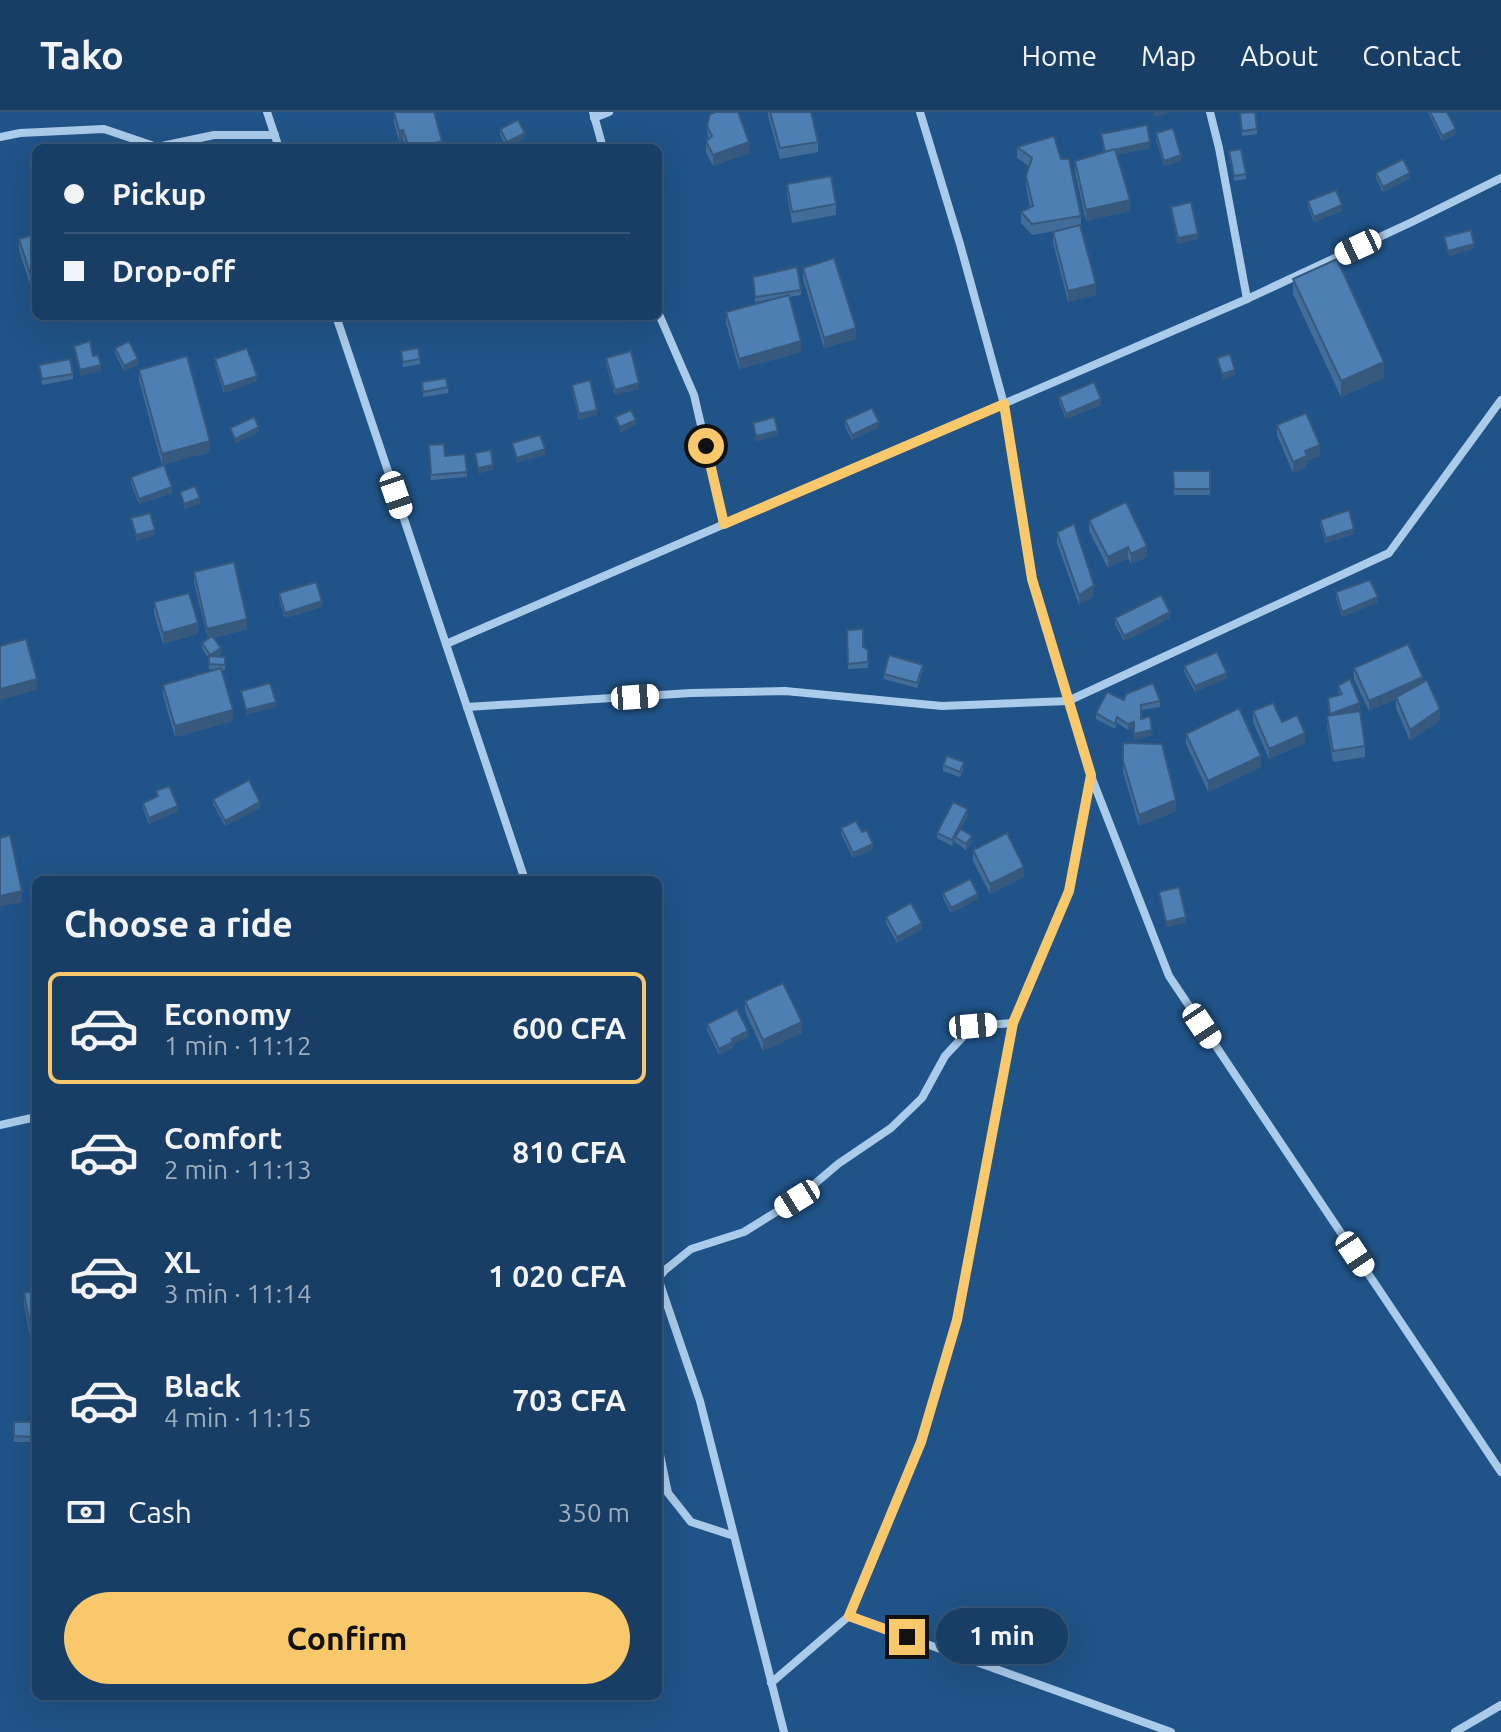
<!DOCTYPE html>
<html lang="en">
<head>
<meta charset="utf-8">
<style>
  :root { --surface:#183e65; --page:#25496e; --text:#f1f3f6; --muted:#9faebf; --line:#365779; --accent:#f8c86b }
  body { margin:0; font-family:Ubuntu,sans-serif; background:var(--page); color:var(--text); height:100vh; display:flex; flex-direction:column; font-size:30px; white-space:nowrap }
  * { box-sizing:border-box; margin:0 }
  p { font-size:26px; color:var(--muted) }
  .icon { flex:none; width:44px; height:44px; fill:none; stroke:currentColor; stroke-width:2; stroke-linecap:round; stroke-linejoin:round }
  .map { position:relative; flex:1; overflow:hidden }
  .drawer { position:absolute; left:32px; top:764px; width:630px; height:824px; display:flex; flex-direction:column; background:var(--surface); border-radius:12px; box-shadow:0 8px 32px #0002,0 0 0 2px var(--line) }
  .drawer>* { flex:none }
  .guide { position:absolute; left:32px; top:32px; width:630px; height:176px; border-radius:12px; box-shadow:0 8px 32px #0002,0 0 0 2px var(--line); display:grid; align-content:center; height:176px; padding:0 32px; background:var(--surface) }
  .end { position:absolute; width:36px; height:36px; margin:-18px; border:10px solid #f8c86b; background:#111; box-shadow:0 0 0 4px #111 }
  .from { border-radius:50% }
  .bubble { position:absolute; height:56px; border-radius:28px; background:var(--surface); box-shadow:0 8px 32px #0002,0 0 0 2px var(--line); font-size:26px; font-weight:700; line-height:56px; text-align:center }
  .car { position:absolute; width:24px; height:48px; margin:-24px -12px; border-radius:10px; box-shadow:0 0 6px 2px #0007; background:linear-gradient(#fff 24%,#345 0 40%,#fff 0 76%,#345 0 86%,#fff 0) }
  .guide b { display:flex; align-items:center; gap:28px; height:76px; font-size:30px }
  .guide b+b { border-top:2px solid var(--line) }
  .guide i { width:20px; height:20px; background:var(--text) }
  ul { padding:0; list-style:none }
  li { display:flex; align-items:center; gap:24px; height:112px; margin:0 16px 12px; padding:0 16px; border:4px solid transparent; border-radius:12px }
  li div { flex:1 }
  li b { display:block; font-size:30px }
  li em { font-style:normal; font-weight:700 }
  li.active { border-color:var(--accent) }
  li>.icon { width:72px; height:72px; stroke-width:1.5 }
  h2 { padding:0 32px; font-size:36px; line-height:96px }
  .pay { display:flex; align-items:center; gap:20px; height:88px; padding:0 32px; font-size:30px }
  .pay p { margin-inline-start:auto }
  .button { display:flex; gap:16px; margin-top:auto; padding:16px 32px }
  .button a { flex:1; height:92px; border-radius:48px; background:var(--accent); color:#111; font-size:32px; font-weight:700; line-height:92px; text-align:center }
  header { display:flex; align-items:center; gap:48px; box-sizing:border-box; height:112px; padding:0 40px; background:var(--surface); border-bottom:2px solid var(--line) }
  header strong { font-size:38px }
  nav { display:flex; gap:44px; margin-inline-start:auto; font-size:28px }
  .map>svg:first-child { display:block }
  .lines { fill:none; stroke-linecap:round; stroke-linejoin:round }
  .minor { stroke:#aacbea; stroke-width:8 }
  .wall { fill:#426d99 }
  .shaded-wall { fill:#36597d }
  .building { fill:#4d7fb2; stroke:#36597d; stroke-width:2 }
  .route { stroke:#f8c86b; stroke-width:10 }
</style>
</head>
<body>
<header>
<strong>Tako</strong>
<nav><a>Home</a><a>Map</a><a>About</a><a>Contact</a></nav>
</header>
<div class="map">
<svg width="1501" height="1620" viewBox="0 0 1501 1620">
  <rect width="100%" height="100%" fill="#205387"/>
  <g class="lines">
    <g class="minor">
      <path d="M267 0 279 36"/>
      <path d="M593 0 603 36"/>
      <path d="M1210 0 1219 36 1247 187"/>
      <path d="M594 6 609 0"/>
      <path d="M0 25 20 21 104 17 157 35 214 23H275"/>
      <path d="M658 200 694 283 724 412"/>
      <path d="M336 204 525 768"/>
      <path d="M446 532 1247 187 1414 109 1501 66"/>
      <path d="M467 595 691 581 785 579 942 594 1068 589 1389 441 1501 288"/>
      <path d="M1091 664 1169 864 1501 1360"/>
      <path d="M0 1013 36 1005"/>
      <path d="M658 1166 700 1289 784 1620"/>
      <path d="M658 1166 665 1158 691 1137 744 1120 797 1087 838 1052 891 1016 922 986 945 944 973 914 1013 911"/>
      <path d="M658 1333 668 1381 691 1410 734 1424"/>
      <path d="M849 1504 1171 1620"/>
      <path d="M771 1571 849 1504 921 1330 957 1208 1013 911 1069 779 1091 663 1032 467 1004 292 960 132 920 0"/>
      <path d="M1455 1620 1501 1593"/>
    </g>
  </g>
  <g class="wall">
    <path d="M394 0 442 36H406L403 28 399 30 394 11Z"/>
    <path d="M768 0H811L818 30V40L780 47 768 4Z"/>
    <path d="M1428 0H1447L1456 22 1442 29Z"/>
    <path d="M1240 6 1257 17V22L1242 24Z"/>
    <path d="M707 14 749 41 713 54 706 40V29L708 27Z"/>
    <path d="M500 17 525 26 507 36 500 23Z"/>
    <path d="M1156 21 1181 49 1164 54 1156 27Z"/>
    <path d="M1101 22 1150 36 1117 43 1130 99 1086 109 1075 60V49L1104 41Z"/>
    <path d="M1017 35 1061 47 1081 104V115L1096 183 1068 190 1053 131V120L1055 119 1032 123 1021 111V100L1030 95 1026 75V64L1029 54 1017 46Z"/>
    <path d="M1229 39 1246 62V67L1234 69Z"/>
    <path d="M1376 61 1410 66 1383 80 1376 66Z"/>
    <path d="M787 72 836 92V103L792 111 787 83Z"/>
    <path d="M1308 89 1342 99 1314 110 1308 94Z"/>
    <path d="M1171 95 1198 127 1178 132 1171 100Z"/>
    <path d="M36 122V191L19 138V127Z"/>
    <path d="M803 156 856 227 824 236 803 167Z"/>
    <path d="M753 165 801 178V183L789 185 801 240 739 257 726 211V200L771 187 755 190Z"/>
    <path d="M1293 167 1384 266 1341 285 1293 182Z"/>
    <path d="M115 236 138 253 124 259 115 241Z"/>
    <path d="M401 239 420 247V252L403 255Z"/>
    <path d="M606 246 639 277 615 283 606 252Z"/>
    <path d="M215 247 257 269 224 281 215 252Z"/>
    <path d="M39 253 73 262V267L42 273Z"/>
    <path d="M139 258 210 340 162 353 139 268Z"/>
    <path d="M422 270 448 275V281L423 285Z"/>
    <path d="M572 273 597 303 579 308 572 279Z"/>
    <path d="M1059 285 1101 293 1066 307 1059 290Z"/>
    <path d="M845 308 879 315 852 328 845 314Z"/>
    <path d="M1277 313 1320 344 1307 349V355L1293 361 1277 323Z"/>
    <path d="M429 333 445 344 467 360V365L431 368Z"/>
    <path d="M1173 359H1210V383H1174Z"/>
    <path d="M131 365 172 381 139 392 131 371Z"/>
    <path d="M1089 408 1147 445 1131 452 1128 446 1108 456 1089 419Z"/>
    <path d="M1320 408 1354 422 1326 431 1320 413Z"/>
    <path d="M1057 420 1094 484 1079 493 1057 431Z"/>
    <path d="M194 460 247 517 213 526 221 541 216 545H225V558H222L233 609 175 625 163 583V573L216 558 209 557V547L202 536V531L208 527 194 471Z"/>
    <path d="M1336 480 1378 490 1342 505 1336 486Z"/>
    <path d="M279 481 322 495 285 506 279 487Z"/>
    <path d="M154 490 198 522 163 532 154 501Z"/>
    <path d="M1115 506H1170L1124 529 1115 512Z"/>
    <path d="M847 518 868 538V556L848 557Z"/>
    <path d="M1184 554 1227 566 1195 580 1184 559Z"/>
    <path d="M1354 556 1423 571 1440 608 1410 629 1396 596V587L1369 599 1354 567Z"/>
    <path d="M923 558 917 576 884 567V562Z"/>
    <path d="M1338 574 1360 597 1351 600 1365 634V645L1333 650 1327 614V604L1329 603 1328 586 1339 583Z"/>
    <path d="M1124 588 1160 589V595L1141 598V607L1152 623 1134 628V615L1128 618 1117 611 1115 617 1096 607V601Z"/>
    <path d="M1253 599 1282 610 1305 631 1269 647 1253 610Z"/>
    <path d="M1186 622 1261 655 1208 680 1186 632Z"/>
    <path d="M1123 631 1176 699 1139 714 1123 660Z"/>
    <path d="M943 653 964 656 960 665 943 659Z"/>
    <path d="M156 679 178 699 149 712 143 696V691L156 685Z"/>
    <path d="M213 687 260 696 225 714 213 692Z"/>
    <path d="M968 703 960 718 972 730 966 738 955 730V728L952 734 937 726V721Z"/>
    <path d="M841 716 862 720 873 737 853 746 841 722Z"/>
    <path d="M973 738 1024 765 990 782 973 749Z"/>
    <path d="M943 781 978 787 951 801 943 786Z"/>
    <path d="M886 805 922 817 897 831 886 811Z"/>
    <path d="M745 889 802 921 763 939 745 899Z"/>
    <path d="M707 912 748 925 733 932V936L719 943 707 918Z"/>
    <path d="M36 1179V1228L31 1229 24 1192V1181Z"/>
    <rect x="14" y="1310" width="22" height="20"/>
  </g>
  <g class="shaded-wall">
    <path d="M1154 0H1170V1L1154 5Z"/>
    <path d="M1456 17V22L1442 29V24Z"/>
    <path d="M403 18V28L399 30V19Z"/>
    <path d="M525 21V26L507 36V30Z"/>
    <path d="M442 29V36H419Z"/>
    <path d="M749 30V41L713 54V43Z"/>
    <path d="M1150 30V36L1105 45V40Z"/>
    <path d="M1181 43V49L1164 54V49Z"/>
    <path d="M664 59V64L658 66V61Z"/>
    <path d="M1410 61V66L1383 80V75Z"/>
    <path d="M1130 88V99L1086 109V98Z"/>
    <path d="M1342 93V99L1314 110V105Z"/>
    <path d="M1198 122V127L1178 132V126Z"/>
    <path d="M1474 132V137L1448 145V139Z"/>
    <path d="M1096 172V183L1068 190V179Z"/>
    <path d="M856 216V227L824 236V226Z"/>
    <path d="M801 229V240L739 257V247Z"/>
    <path d="M138 247V253L124 259V254Z"/>
    <path d="M1384 250V266L1341 285V269Z"/>
    <path d="M101 253V259L80 264V258Z"/>
    <path d="M1235 258V264L1222 268V262Z"/>
    <path d="M257 264V269L224 281V275Z"/>
    <path d="M639 271V277L615 283V278Z"/>
    <path d="M1101 287V293L1066 307V302Z"/>
    <path d="M597 298V303L579 308V302Z"/>
    <path d="M636 308V313L620 321V315Z"/>
    <path d="M879 310V315L852 328V323Z"/>
    <path d="M259 315V320L235 332V327Z"/>
    <path d="M778 319V324L756 330V324Z"/>
    <path d="M210 329V340L162 353V342Z"/>
    <path d="M1320 333V344L1307 349V355L1293 361V350L1305 339Z"/>
    <path d="M545 337V343L517 351V346Z"/>
    <path d="M493 353V358L478 362V356Z"/>
    <path d="M172 375V381L139 392V387Z"/>
    <path d="M200 386V392L184 397V392Z"/>
    <path d="M1354 417V422L1326 431V426Z"/>
    <path d="M155 418V424L136 429V423Z"/>
    <path d="M1147 434V445L1131 452V442Z"/>
    <path d="M1128 435V446L1108 456V445Z"/>
    <path d="M1094 473V484L1079 493V483Z"/>
    <path d="M1378 485V490L1342 505V500Z"/>
    <path d="M322 489V495L285 506V501Z"/>
    <path d="M1170 500V506L1124 529V524Z"/>
    <path d="M247 507V517L207 527V517Z"/>
    <path d="M198 511V522L163 532V521Z"/>
    <path d="M221 536V541L210 549V543Z"/>
    <path d="M1227 561V566L1195 580V574Z"/>
    <path d="M1423 565V575L1369 599V589Z"/>
    <path d="M37 567V578L0 588V577Z"/>
    <path d="M276 590V595L246 603V598Z"/>
    <path d="M1360 591V597L1330 608V602Z"/>
    <path d="M1440 597V608L1410 629V618Z"/>
    <path d="M233 598V609L175 625V614Z"/>
    <path d="M1134 610V615L1128 618V612Z"/>
    <path d="M1152 618V623L1134 628V622Z"/>
    <path d="M1305 621V631L1269 647V637Z"/>
    <path d="M1261 644V655L1208 680V669Z"/>
    <path d="M1176 688V699L1139 714V703Z"/>
    <path d="M260 690V696L225 714V709Z"/>
    <path d="M178 694V699L149 712V706Z"/>
    <path d="M968 697V703L956 726 955 725 952 734V728Z"/>
    <path d="M972 724V730L966 738V732Z"/>
    <path d="M873 732V737L853 746V741Z"/>
    <path d="M1024 755V765L990 782V772Z"/>
    <path d="M22 779V790L0 795V784Z"/>
    <path d="M978 782V787L951 801V796Z"/>
    <path d="M1186 805V811L1166 815V810Z"/>
    <path d="M922 811V817L897 831V825Z"/>
    <path d="M802 910V921L763 939V928Z"/>
    <path d="M748 919V925L733 932V936L719 943V937L732 927Z"/>
  </g>
  <g class="building">
    <path d="M394 0H434L442 29 419 36H409L403 18 399 19Z"/>
    <path d="M716 0H738L749 30 713 43 706 29 712 24 707 14 710 2Z"/>
    <path d="M770 0H811L818 30 780 36Z"/>
    <path d="M1255 0 1257 17 1242 19 1240 1Z"/>
    <path d="M1430 0H1447L1456 17 1442 24Z"/>
    <path d="M518 8 525 21 507 30 500 17Z"/>
    <path d="M1147 13 1150 30 1105 40 1101 22Z"/>
    <path d="M1173 16 1181 43 1164 49 1156 21Z"/>
    <path d="M1054 24 1061 47H1069L1081 104 1032 112 1021 100 1033 94 1026 64 1032 46 1017 35Z"/>
    <path d="M1115 37 1130 88 1086 98 1075 49Z"/>
    <path d="M1241 37 1246 62 1234 64 1229 39Z"/>
    <path d="M658 47H660L664 59 658 61Z"/>
    <path d="M1403 47 1410 61 1383 75 1376 61Z"/>
    <path d="M36 51V62L32 53Z"/>
    <path d="M831 64 836 92 792 100 787 72Z"/>
    <path d="M1336 78 1342 93 1314 105 1308 89Z"/>
    <path d="M1191 90 1198 122 1178 126 1171 95Z"/>
    <path d="M1080 113 1096 172 1068 179 1053 120Z"/>
    <path d="M1471 118 1474 132 1448 139 1444 125Z"/>
    <path d="M36 122V180L19 127Z"/>
    <path d="M834 146 856 216 824 226 803 156Z"/>
    <path d="M1337 147 1384 250 1341 269 1293 167Z"/>
    <path d="M797 155 801 178 755 185 753 165Z"/>
    <path d="M789 183 801 229 739 247 726 200Z"/>
    <path d="M90 229 93 244 98 243 101 253 80 258 74 234Z"/>
    <path d="M129 229 138 247 124 254 115 236Z"/>
    <path d="M247 236 257 264 224 275 215 247Z"/>
    <path d="M418 236 420 247 403 250 401 239Z"/>
    <path d="M631 239 639 271 615 278 606 246Z"/>
    <path d="M1230 242 1235 258 1222 262 1217 246Z"/>
    <path d="M187 244 210 329 162 342 139 258Z"/>
    <path d="M70 247 73 262 42 267 39 253Z"/>
    <path d="M446 266 448 275 423 280 422 270Z"/>
    <path d="M590 268 597 298 579 302 572 273Z"/>
    <path d="M1094 270 1101 287 1066 302 1059 285Z"/>
    <path d="M872 296 879 310 852 323 845 308Z"/>
    <path d="M631 298 636 308 620 315 615 305Z"/>
    <path d="M1306 301 1320 333 1305 339 1307 344 1293 350 1277 313Z"/>
    <path d="M254 305 259 315 235 327 230 316Z"/>
    <path d="M774 305 778 319 756 324 753 311Z"/>
    <path d="M540 323 545 337 517 346 512 331Z"/>
    <path d="M444 332 445 344 465 342 467 360 431 363 429 333Z"/>
    <path d="M491 338 493 353 478 356 475 341Z"/>
    <path d="M164 353 172 375 139 387 131 365Z"/>
    <path d="M1173 359H1210V377H1174Z"/>
    <path d="M195 374 200 386 184 392 180 380Z"/>
    <path d="M1126 390 1147 434 1131 442 1128 435 1108 445 1089 408Z"/>
    <path d="M1349 398 1354 417 1326 426 1320 408Z"/>
    <path d="M150 401 155 418 136 423 131 406Z"/>
    <path d="M1074 412 1094 473 1079 483 1057 420Z"/>
    <path d="M234 450 247 507 207 517 194 460Z"/>
    <path d="M1370 468 1378 485 1342 500 1336 480Z"/>
    <path d="M316 470 322 489 285 501 279 481Z"/>
    <path d="M189 481 198 511 163 521 154 490Z"/>
    <path d="M1161 483 1170 500 1124 524 1115 506Z"/>
    <path d="M863 517V535L868 538V550L848 552 847 518Z"/>
    <path d="M212 524 221 536 210 543 202 531Z"/>
    <path d="M26 527 37 567 0 577V534Z"/>
    <path d="M1408 532 1423 565 1369 589 1354 556Z"/>
    <path d="M1217 540 1227 561 1195 574 1184 554Z"/>
    <path d="M889 543 923 553 917 571 884 562Z"/>
    <path d="M209 544 225 545V553L209 552Z"/>
    <path d="M221 556 233 598 175 614 163 573Z"/>
    <path d="M1350 567 1360 591 1330 602 1328 586 1342 582 1338 574Z"/>
    <path d="M1427 568 1440 597 1410 618 1396 585Z"/>
    <path d="M270 571 276 590 246 598 241 579Z"/>
    <path d="M1153 571 1160 589 1141 593V607L1150 604 1152 618 1134 622V610L1128 612 1117 605 1115 612 1096 601 1107 580 1124 588 1126 582Z"/>
    <path d="M1273 591 1282 610 1297 603 1305 621 1269 637 1253 599Z"/>
    <path d="M1239 596 1261 644 1208 669 1186 622Z"/>
    <path d="M1360 599 1365 634 1333 639 1327 604Z"/>
    <path d="M1123 631 1162 632 1176 688 1139 703 1123 649Z"/>
    <path d="M947 644 964 650 960 660 943 653Z"/>
    <path d="M249 668 260 690 225 709 213 687Z"/>
    <path d="M169 674 178 694 149 706 143 691 158 684 156 679Z"/>
    <path d="M953 690 968 697 952 728 937 721Z"/>
    <path d="M856 709 862 720 867 718 873 732 853 741 841 716Z"/>
    <path d="M961 717 972 724 966 732 955 725Z"/>
    <path d="M1007 721 1024 755 990 772 973 738Z"/>
    <path d="M10 723 22 779 0 784V726Z"/>
    <path d="M970 767 978 782 951 796 943 781Z"/>
    <path d="M1179 775 1186 805 1166 810 1159 780Z"/>
    <path d="M911 791 922 811 897 825 886 805Z"/>
    <path d="M783 871 802 910 763 928 745 889Z"/>
    <path d="M737 897 748 919 732 927 733 930 719 937 707 912Z"/>
    <path d="M36 1179V1217L31 1218 24 1181Z"/>
    <path d="M14 1310H36V1325L14 1324Z"/>
  </g>
  <g class="lines">
    <path class="route" d="M706 334 724 412 1004 292 1032 467 1091 663 1069 779 1013 911 957 1208 921 1330 849 1504 907 1525"/>
  </g>
</svg>
<i class="end from" style="left:706px;top:334px"></i>
<i class="end" style="left:907px;top:1525px"></i>
<div class="bubble" style="left:936px;top:1496px;width:132px">1 min</div>
<i class="car" style="left:1358px;top:135px;rotate:245deg"></i>
<i class="car" style="left:396px;top:383px;rotate:161deg"></i>
<i class="car" style="left:635px;top:585px;rotate:86deg"></i>
<i class="car" style="left:973px;top:914px;rotate:85deg"></i>
<i class="car" style="left:1202px;top:914px;rotate:146deg"></i>
<i class="car" style="left:797px;top:1087px;rotate:238deg"></i>
<i class="car" style="left:1355px;top:1142px;rotate:146deg"></i>
<div class="guide">
<b><i class="from"></i>Pickup</b>
<b><i></i>Drop-off</b>
</div>
<section class="drawer">
<h2>Choose a ride</h2>
<ul>
<li class="active"><svg class="icon" aria-label="car" viewBox="0 0 24 24"><path d="M5 17H2v-5l4-1 3-4h7l3 4 3 1v5h-3M9 17h6M6 11h13"/><circle cx="7" cy="17" r="2"/><circle cx="17" cy="17" r="2"/></svg><div><b>Economy</b><p>1 min · 11:12</p></div><em>600 CFA</em></li>
<li><svg class="icon" aria-label="car" viewBox="0 0 24 24"><path d="M5 17H2v-5l4-1 3-4h7l3 4 3 1v5h-3M9 17h6M6 11h13"/><circle cx="7" cy="17" r="2"/><circle cx="17" cy="17" r="2"/></svg><div><b>Comfort</b><p>2 min · 11:13</p></div><em>810 CFA</em></li>
<li><svg class="icon" aria-label="car" viewBox="0 0 24 24"><path d="M5 17H2v-5l4-1 3-4h7l3 4 3 1v5h-3M9 17h6M6 11h13"/><circle cx="7" cy="17" r="2"/><circle cx="17" cy="17" r="2"/></svg><div><b>XL</b><p>3 min · 11:14</p></div><em>1 020 CFA</em></li>
<li><svg class="icon" aria-label="car" viewBox="0 0 24 24"><path d="M5 17H2v-5l4-1 3-4h7l3 4 3 1v5h-3M9 17h6M6 11h13"/><circle cx="7" cy="17" r="2"/><circle cx="17" cy="17" r="2"/></svg><div><b>Black</b><p>4 min · 11:15</p></div><em>703 CFA</em></li>
</ul>
<div class="pay"><svg class="icon" aria-label="cash" viewBox="0 0 24 24"><path d="M3 7h18v10H3z"/><circle cx="12" cy="12" r="2"/></svg>Cash<p>350 m</p></div>
<div class="button"><a>Confirm</a></div>
</section>
</div>
</body>
</html>
